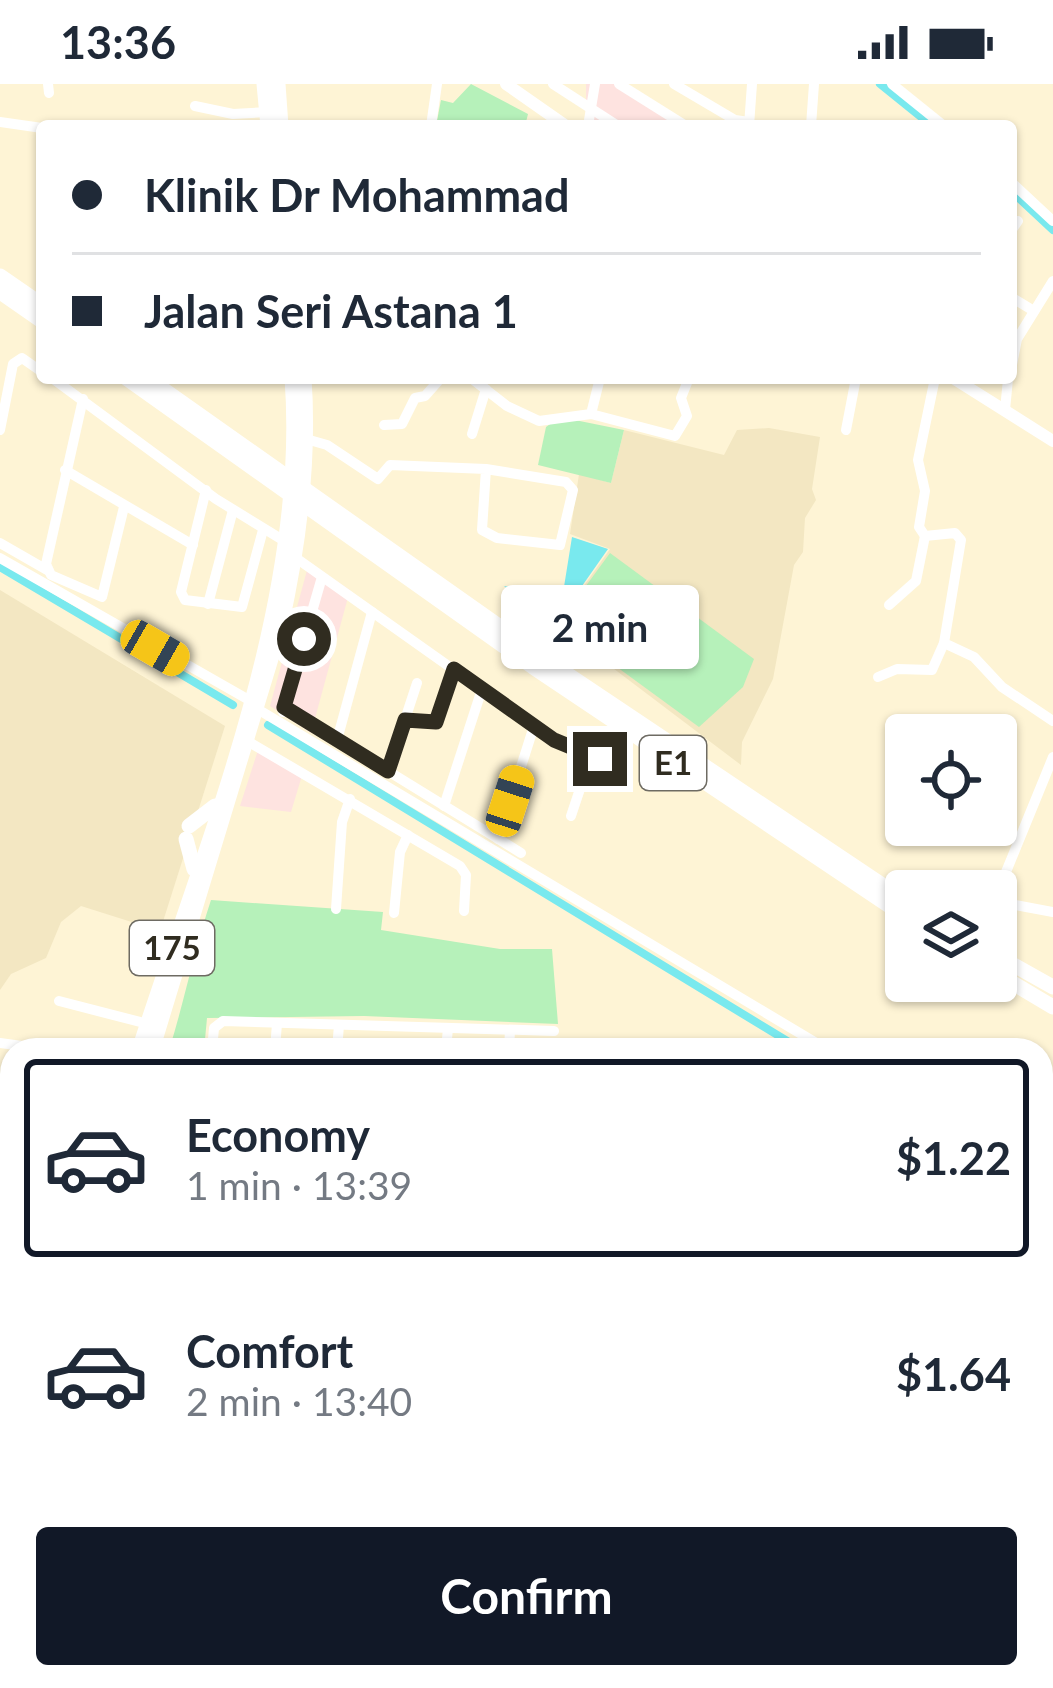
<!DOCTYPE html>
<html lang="en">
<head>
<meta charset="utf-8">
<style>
  :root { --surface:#fff; --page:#f6f6f7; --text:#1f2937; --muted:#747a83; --line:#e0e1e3; --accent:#111827 }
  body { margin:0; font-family:Lato,sans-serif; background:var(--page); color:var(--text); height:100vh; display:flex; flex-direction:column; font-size:45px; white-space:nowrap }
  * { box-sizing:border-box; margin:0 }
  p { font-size:39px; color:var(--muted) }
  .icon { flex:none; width:66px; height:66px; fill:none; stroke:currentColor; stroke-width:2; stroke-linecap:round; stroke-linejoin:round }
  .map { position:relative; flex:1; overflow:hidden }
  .side { position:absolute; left:0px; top:954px; width:1053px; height:651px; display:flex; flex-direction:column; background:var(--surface); border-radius:36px 36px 0 0; box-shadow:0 3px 9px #0004 }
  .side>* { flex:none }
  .hud { position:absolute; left:36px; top:36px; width:981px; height:264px; border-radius:12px; box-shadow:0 3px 9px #0004; display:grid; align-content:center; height:264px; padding:0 36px; background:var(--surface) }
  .buttons { position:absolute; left:885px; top:630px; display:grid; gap:24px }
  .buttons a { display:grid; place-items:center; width:132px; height:132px; border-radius:12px; background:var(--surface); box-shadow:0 3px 9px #0004; font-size:60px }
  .end { position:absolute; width:54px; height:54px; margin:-27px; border:15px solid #302c20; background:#fff; box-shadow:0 0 0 6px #fff }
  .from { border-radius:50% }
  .bubble { position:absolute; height:84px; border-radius:12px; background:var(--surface); box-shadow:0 3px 9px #0004; font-size:39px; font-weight:700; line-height:84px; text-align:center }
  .car { position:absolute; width:36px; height:72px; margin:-36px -18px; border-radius:15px; box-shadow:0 0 9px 3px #0007; background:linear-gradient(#f5c518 24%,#345 0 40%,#f5c518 0 76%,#345 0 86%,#f5c518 0) }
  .hud b { display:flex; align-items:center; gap:42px; height:114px; font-size:45px }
  .hud b+b { border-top:3px solid var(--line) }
  .hud i { width:30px; height:30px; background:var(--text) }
  ul { padding:21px 0 0; list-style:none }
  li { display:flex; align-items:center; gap:36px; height:198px; margin:0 24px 18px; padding:0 12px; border:6px solid transparent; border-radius:12px }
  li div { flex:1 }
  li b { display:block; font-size:45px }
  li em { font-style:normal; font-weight:700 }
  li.active { border-color:var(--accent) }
  li>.icon { width:108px; height:108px; stroke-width:1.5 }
  .primary-button { display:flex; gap:24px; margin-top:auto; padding:24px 36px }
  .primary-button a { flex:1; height:138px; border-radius:12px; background:var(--accent); color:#fff; font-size:48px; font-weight:700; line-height:138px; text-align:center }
  .status { display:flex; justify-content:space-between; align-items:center; height:84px; padding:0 60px; background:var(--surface); direction:ltr }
  .status svg { height:33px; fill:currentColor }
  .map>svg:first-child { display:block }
  .commercial { fill:#fee3e0 }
  .built { fill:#f3e7c2 }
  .green { fill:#b6f1ba }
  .water { fill:#79e9ee }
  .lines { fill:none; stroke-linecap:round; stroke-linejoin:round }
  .canal { stroke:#79e9ee; stroke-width:8 }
  .minor { stroke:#fff; stroke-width:10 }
  .major { stroke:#fff; stroke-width:12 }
  .highway { stroke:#fff; stroke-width:15 }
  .route { stroke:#302c20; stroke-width:15 }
  .labels { text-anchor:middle; stroke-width:9; stroke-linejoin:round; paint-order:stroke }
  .shield { fill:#fff; stroke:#6e6b63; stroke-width:3 }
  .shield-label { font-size:33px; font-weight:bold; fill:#302c20 }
</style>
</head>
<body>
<div class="status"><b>13:36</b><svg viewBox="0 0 49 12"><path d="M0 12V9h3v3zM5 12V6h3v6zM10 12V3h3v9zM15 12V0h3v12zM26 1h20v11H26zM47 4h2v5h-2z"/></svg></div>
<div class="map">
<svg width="1053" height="1604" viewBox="0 0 1053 1604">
  <rect width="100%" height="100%" fill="#fef4d5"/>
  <g class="commercial">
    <path d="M586 0H626L692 42H599L586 34Z"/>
    <path d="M309 479 350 506 311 649 270 622Z"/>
    <path d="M260 660 304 685 291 728 240 722Z"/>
  </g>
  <g class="built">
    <path d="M769 344 820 353 812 405 816 416 805 434 803 468 794 481 773 595 742 658 741 681 556 541 610 465 570 450 579 390 611 399 624 346 724 371 737 346Z"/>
    <path d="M0 506 225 642 160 847 81 822 61 838 46 874 11 890 0 906Z"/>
    <path d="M43 1593H228L227 1604H41Z"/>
  </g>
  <g class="green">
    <path d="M471 0 528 30 525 42H436L441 16 453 19Z"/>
    <path d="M560 333 624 346 611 399 538 381 546 343Z"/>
    <path d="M610 469 754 575 743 603 699 643 558 540Z"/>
    <path d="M211 816 383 828 381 846 500 865H552L558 940 364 932 207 934 204 966H169C185 915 194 867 211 816Z"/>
  </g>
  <path class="water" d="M572 453 608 465 554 542 504 502 563 509Z"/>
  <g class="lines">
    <g class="canal">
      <path d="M880 0 932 42"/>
      <path d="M1011 107 1053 146"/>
      <path d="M0 483 233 621"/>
      <path d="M268 641 802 966"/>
      <path d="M1041 1102 1053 1109"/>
    </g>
    <g class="minor">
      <path d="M48 0 49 9"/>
      <path d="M553 0 618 42"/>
      <path d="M619 0 686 42"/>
      <path d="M674 0 735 36 749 38"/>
      <path d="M892 0 944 42"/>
      <path d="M195 22 233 30 267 28"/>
      <path d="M0 38 42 44"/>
      <path d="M431 42 437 0"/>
      <path d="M588 42 595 0"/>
      <path d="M749 42 752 0"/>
      <path d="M811 42 814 0"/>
      <path d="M1011 98 1053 137"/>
      <path d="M1011 147 1018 137"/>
      <path d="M1011 213 1034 227"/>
      <path d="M1011 286 1017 255 1053 197"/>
      <path d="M52 294 216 415 286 458"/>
      <path d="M471 294 507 322 539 337 591 330 675 352 687 332 681 314 689 294"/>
      <path d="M935 294 918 376 925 407 919 443 925 452 955 449 961 456 944 559 974 573 1002 603 1053 637"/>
      <path d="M83 315 46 480 51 491 102 513 124 423"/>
      <path d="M1005 326 1008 295"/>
      <path d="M591 330 600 294"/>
      <path d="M384 341 402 340 415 314 425 312 441 294"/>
      <path d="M0 346 13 280 22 274 42 288"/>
      <path d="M846 346 856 294"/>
      <path d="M472 350 486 305"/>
      <path d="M306 355 327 361 378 395 390 381 486 385 566 398 573 406 560 461 497 454 482 446 486 385"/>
      <path d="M65 386 193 461"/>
      <path d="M206 406 181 508 185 516 242 523 263 446"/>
      <path d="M0 459 47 486"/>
      <path d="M0 474 249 616"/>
      <path d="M296 474 543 649 619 688"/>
      <path d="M208 520 233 426"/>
      <path d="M889 521 916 497 925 452"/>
      <path d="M878 593 897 585 932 586 944 559"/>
      <path d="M284 623 521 769"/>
      <path d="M259 626 828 966"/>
      <path d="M283 628 322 493"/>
      <path d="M405 636 435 638 454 585"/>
      <path d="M337 656 372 528"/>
      <path d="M249 658 460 782 466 791 464 827"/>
      <path d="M1053 673 997 810 1004 819 1053 828"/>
      <path d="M388 687 417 599"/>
      <path d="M444 722 482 605"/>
      <path d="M571 732 591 672"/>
      <path d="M498 755 534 642"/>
      <path d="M336 825 342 738 350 715"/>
      <path d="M394 829 400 768 408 751"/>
      <path d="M59 917 148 940"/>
      <path d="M0 959 51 966"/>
      <path d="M212 966 214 944 223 937 554 947"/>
      <path d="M275 966 277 939"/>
      <path d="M337 966 339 941"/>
      <path d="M446 966 448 944"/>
      <path d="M509 966 510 946"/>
      <path d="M831 966H899"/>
      <path d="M0 1016 12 1018"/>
      <path d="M0 1092 12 1094"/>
      <path d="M1041 1093 1053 1100"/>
      <path d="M0 1136 12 1099"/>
      <path d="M0 1145 12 1146"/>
      <path d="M4 1317 12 1347"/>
      <path d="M0 1483 12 1462"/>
      <path d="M0 1539 12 1546"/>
      <path d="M0 1584 12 1563"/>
      <path d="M35 1604 37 1593"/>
    </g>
    <g class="major">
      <path d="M506 0 566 42"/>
      <path d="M953 294 1053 357"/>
    </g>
    <g class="highway">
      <path d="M264 0 268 42"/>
      <path d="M278 0 281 42"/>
      <path d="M0 192 42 221"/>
      <path d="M0 208 42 237"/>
      <path d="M126 294 533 583 906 833"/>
      <path d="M147 294 561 586 906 817"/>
      <path d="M189 742 215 722"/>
      <path d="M186 755 194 785"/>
      <path d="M996 871 1053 903"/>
      <path d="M996 889 1053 923"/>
      <path d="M139 966C206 757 309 517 292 294"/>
      <path d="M152 966 281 542C299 461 310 378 304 294"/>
      <path d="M0 1291 12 1267"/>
      <path d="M0 1319 12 1296"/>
    </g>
  </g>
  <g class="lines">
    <path class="route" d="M304 555 284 623 388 687 405 636 436 638 454 585 554 656 600 675"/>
  </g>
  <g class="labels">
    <g class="shield">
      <rect x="640" y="652" width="66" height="54" rx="9"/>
      <rect x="130" y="837" width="84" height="54" rx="9"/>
    </g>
    <g class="shield-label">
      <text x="673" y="691">E1</text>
      <text x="172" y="876">175</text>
    </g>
  </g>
</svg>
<div class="buttons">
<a><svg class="icon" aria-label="locate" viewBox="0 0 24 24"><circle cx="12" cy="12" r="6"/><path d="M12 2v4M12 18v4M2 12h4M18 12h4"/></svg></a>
<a><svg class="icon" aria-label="layers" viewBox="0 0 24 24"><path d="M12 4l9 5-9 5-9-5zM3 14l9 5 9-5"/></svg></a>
</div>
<i class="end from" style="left:304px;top:555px"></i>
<i class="end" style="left:600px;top:675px"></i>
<div class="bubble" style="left:501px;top:501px;width:198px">2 min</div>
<i class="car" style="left:155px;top:564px;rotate:120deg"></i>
<i class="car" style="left:510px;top:717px;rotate:18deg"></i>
<div class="hud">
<b><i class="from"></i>Klinik Dr Mohammad</b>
<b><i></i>Jalan Seri Astana 1</b>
</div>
<section class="side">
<ul>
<li class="active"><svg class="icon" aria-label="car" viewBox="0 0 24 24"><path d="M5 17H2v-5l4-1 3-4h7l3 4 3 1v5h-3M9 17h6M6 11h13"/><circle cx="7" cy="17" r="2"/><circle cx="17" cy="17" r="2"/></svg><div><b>Economy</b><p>1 min · 13:39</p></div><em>$1.22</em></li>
<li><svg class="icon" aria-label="car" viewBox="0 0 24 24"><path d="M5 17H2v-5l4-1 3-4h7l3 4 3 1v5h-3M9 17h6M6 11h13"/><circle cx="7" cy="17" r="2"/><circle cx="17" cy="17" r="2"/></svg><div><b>Comfort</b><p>2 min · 13:40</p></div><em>$1.64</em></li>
</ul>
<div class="primary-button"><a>Confirm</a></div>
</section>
</div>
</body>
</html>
